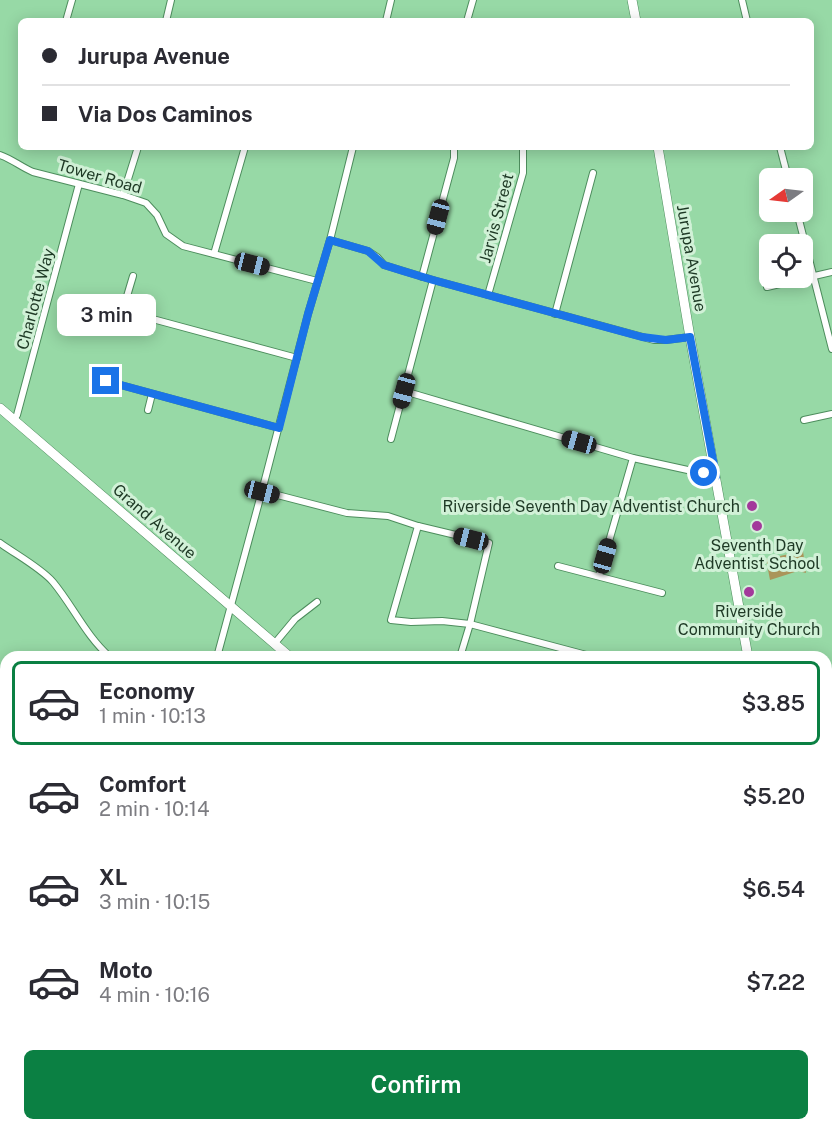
<!DOCTYPE html>
<html lang="en">
<head>
<meta charset="utf-8">
<style>
  :root { --surface:#fff; --page:#f7f7f7; --text:#2b2b33; --muted:#7c7c81; --line:#e1e1e2; --accent:#0b8043 }
  body { margin:0; font-family:"Public Sans",sans-serif; background:var(--page); color:var(--text); height:100vh; display:flex; flex-direction:column; font-size:22px; white-space:nowrap }
  * { box-sizing:border-box; margin:0 }
  p { font-size:20px; color:var(--muted) }
  .icon { flex:none; width:33px; height:33px; fill:none; stroke:currentColor; stroke-width:2; stroke-linecap:round; stroke-linejoin:round }
  .map { position:relative; flex:1; overflow:hidden }
  .details { position:absolute; left:0px; top:651px; width:832px; height:480px; display:flex; flex-direction:column; background:var(--surface); border-radius:18px 18px 0 0; box-shadow:0 3px 15px #0003 }
  .details>* { flex:none }
  .guide { position:absolute; left:18px; top:18px; width:796px; height:132px; border-radius:9px; box-shadow:0 3px 15px #0003; display:grid; align-content:center; height:132px; padding:0 24px; background:var(--surface) }
  .needle { width:39px; rotate:256deg }
  .buttons { position:absolute; left:759px; top:168px; display:grid; gap:12px }
  .buttons a { display:grid; place-items:center; width:54px; height:54px; border-radius:9px; background:var(--surface); box-shadow:0 3px 15px #0003; font-size:30px }
  .end { position:absolute; width:27px; height:27px; margin:-14px; border:8px solid #1a73e8; background:#fff; box-shadow:0 0 0 3px #fff }
  .from { border-radius:50% }
  .bubble { position:absolute; height:42px; border-radius:9px; background:var(--surface); box-shadow:0 3px 15px #0003; font-size:20px; font-weight:600; line-height:42px; text-align:center }
  .car { position:absolute; width:18px; height:36px; margin:-18px -9px; border-radius:8px; box-shadow:0 0 4px 2px #0007; background:linear-gradient(#222 24%,#8ab4d8 0 40%,#222 0 76%,#8ab4d8 0 86%,#222 0) }
  .guide b { display:flex; align-items:center; gap:21px; height:57px; font-size:22px }
  .guide b+b { border-top:2px solid var(--line) }
  .guide i { width:15px; height:15px; background:var(--text) }
  ul { padding:10px 0 0; list-style:none }
  li { display:flex; align-items:center; gap:18px; height:84px; margin:0 12px 9px; padding:0 12px; border:3px solid transparent; border-radius:9px }
  li div { flex:1 }
  li b { display:block; font-size:22px }
  li em { font-style:normal; font-weight:600 }
  li.active { border-color:var(--accent) }
  li>.icon { width:54px; height:54px; stroke-width:1.5 }
  .button { display:flex; gap:12px; margin-top:auto; padding:12px 24px }
  .button a { flex:1; height:69px; border-radius:9px; background:var(--accent); color:#fff; font-size:24px; font-weight:600; line-height:69px; text-align:center }
  .map>svg:first-child { display:block }
  .green { fill:#aa955a }
  .lines { fill:none; stroke-linecap:round; stroke-linejoin:round }
  .stream { stroke:#879de8; stroke-width:1.5 }
  .street-casing { stroke:#4d8d5d; stroke-width:8 }
  .secondary-casing { stroke:#4d8d5d; stroke-width:10 }
  .street { stroke:#fff; stroke-width:6 }
  .secondary { stroke:#fff; stroke-width:9 }
  .route { stroke:#1a73e8; stroke-width:8 }
  .poi-dot { fill:#a3399b; stroke:#d1f1d7; stroke-width:2 }
  .labels { text-anchor:middle; stroke-width:6; stroke-linejoin:round; paint-order:stroke }
  .street-label { font-size:16px; fill:#1e3925; stroke:#d1f1d7 }
  .poi-label { font-size:16px; fill:#1e3925; stroke:#d1f1d7 }
</style>
</head>
<body>
<div class="map">
<svg width="832" height="1131" viewBox="0 0 832 1131">
  <rect width="100%" height="100%" fill="#97d9a6"/>
  <g class="green">
    <path d="M803 551 806 573 798 571 770 580 766 559Z"/>
    <path d="M0 683 6 689V902L0 896Z"/>
    <path d="M6 969V1125H368L371 1131H0V976Z"/>
  </g>
  <g class="lines">
    <path class="stream" d="M0 949 6 954"/>
    <g class="street-casing">
      <g id="street">
        <path d="M742 0 747 21"/>
        <path d="M66 21 72 0"/>
        <path d="M166 21 171 0"/>
        <path d="M386 21 391 0"/>
        <path d="M467 21 473 0"/>
        <path d="M780 147 788 178"/>
        <path d="M0 155C12 159 21 167 33 172L123 195 146 203 157 215 166 234 183 246 317 281"/>
        <path d="M123 195 138 147"/>
        <path d="M797 212 832 349"/>
        <path d="M330 240 368 251 377 257 384 265 433 280 654 340H666L690 337"/>
        <path d="M214 254 245 147"/>
        <path d="M422 277 454 158V147"/>
        <path d="M767 287 832 272"/>
        <path d="M488 295 523 173V147"/>
        <path d="M123 311 297 358"/>
        <path d="M555 314 593 173"/>
        <path d="M119 323 133 276"/>
        <path d="M106 381 279 428"/>
        <path d="M404 391 633 458 715 476"/>
        <path d="M148 410 152 394"/>
        <path d="M14 420 17 415 79 184"/>
        <path d="M804 420 832 414"/>
        <path d="M391 439 433 280"/>
        <path d="M262 491 347 513 388 516 418 526 489 543 470 624 460 657"/>
        <path d="M418 526 391 620 411 622 442 621 470 624 594 657"/>
        <path d="M0 543C15 554 41 568 53 582 73 606 86 636 110 657"/>
        <path d="M558 566 662 593"/>
        <path d="M599 576 633 458"/>
        <path d="M275 643 295 619 317 602"/>
        <path d="M217 657 262 491 308 314 330 240 353 147"/>
        <path d="M826 678 832 677"/>
        <path d="M826 778 832 777"/>
        <path d="M826 852 832 851"/>
        <path d="M826 966 832 965"/>
        <path d="M735 1131 740 1125"/>
      </g>
    </g>
    <g class="secondary-casing">
      <g id="secondary">
        <path d="M632 0 636 21"/>
        <path d="M658 147 690 337 748 657"/>
        <path d="M0 408 290 657"/>
        <path d="M826 1086 832 1121"/>
      </g>
    </g>
    <use href="#street" class="street"/>
    <use href="#secondary" class="secondary"/>
  </g>
  <g class="lines">
    <path class="route" d="M106 381 279 428 308 314 330 240 368 251 384 265 403 271 433 280 642 337 666 340 690 337 716 476 704 473"/>
  </g>
  <g class="poi-dot">
    <circle cx="752" cy="506" r="6"/>
    <circle cx="757" cy="526" r="6"/>
    <circle cx="749" cy="592" r="6"/>
  </g>
  <g class="labels">
    <g class="street-label">
      <text transform="translate(100 176) rotate(16)" y="6">Tower Road</text>
      <text transform="translate(496 218) rotate(-75)" y="6">Jarvis Street</text>
      <text transform="translate(692 258) rotate(80)" y="6">Jurupa Avenue</text>
      <text transform="translate(35 299) rotate(-75)" y="6">Charlotte Way</text>
      <text transform="translate(155 521) rotate(41)" y="6">Grand Avenue</text>
    </g>
    <g class="poi-label">
      <text x="740" y="512" text-anchor="end">Riverside Seventh Day Adventist Church</text>
      <text x="757" y="551">Seventh Day<tspan x="757" dy="18">Adventist School</tspan></text>
      <text x="749" y="617">Riverside<tspan x="749" dy="18">Community Church</tspan></text>
    </g>
  </g>
</svg>
<div class="buttons">
<a><svg class="needle" viewBox="-14 -14 28 28"><path d="M0-13l5 13h-10z" fill="#e53935"/><path d="M0 13l5-13h-10z" fill="#7c7c81"/></svg></a>
<a><svg class="icon" aria-label="locate" viewBox="0 0 24 24"><circle cx="12" cy="12" r="6"/><path d="M12 2v4M12 18v4M2 12h4M18 12h4"/></svg></a>
</div>
<i class="end from" style="left:704px;top:473px"></i>
<i class="end" style="left:106px;top:381px"></i>
<div class="bubble" style="left:57px;top:294px;width:99px">3 min</div>
<i class="car" style="left:438px;top:217px;rotate:195deg"></i>
<i class="car" style="left:252px;top:264px;rotate:104deg"></i>
<i class="car" style="left:404px;top:391px;rotate:195deg"></i>
<i class="car" style="left:579px;top:442px;rotate:286deg"></i>
<i class="car" style="left:262px;top:492px;rotate:104deg"></i>
<i class="car" style="left:471px;top:539px;rotate:284deg"></i>
<i class="car" style="left:605px;top:556px;rotate:16deg"></i>
<div class="guide">
<b><i class="from"></i>Jurupa Avenue</b>
<b><i></i>Via Dos Caminos</b>
</div>
<section class="details">
<ul>
<li class="active"><svg class="icon" aria-label="car" viewBox="0 0 24 24"><path d="M5 17H2v-5l4-1 3-4h7l3 4 3 1v5h-3M9 17h6M6 11h13"/><circle cx="7" cy="17" r="2"/><circle cx="17" cy="17" r="2"/></svg><div><b>Economy</b><p>1 min · 10:13</p></div><em>$3.85</em></li>
<li><svg class="icon" aria-label="car" viewBox="0 0 24 24"><path d="M5 17H2v-5l4-1 3-4h7l3 4 3 1v5h-3M9 17h6M6 11h13"/><circle cx="7" cy="17" r="2"/><circle cx="17" cy="17" r="2"/></svg><div><b>Comfort</b><p>2 min · 10:14</p></div><em>$5.20</em></li>
<li><svg class="icon" aria-label="car" viewBox="0 0 24 24"><path d="M5 17H2v-5l4-1 3-4h7l3 4 3 1v5h-3M9 17h6M6 11h13"/><circle cx="7" cy="17" r="2"/><circle cx="17" cy="17" r="2"/></svg><div><b>XL</b><p>3 min · 10:15</p></div><em>$6.54</em></li>
<li><svg class="icon" aria-label="car" viewBox="0 0 24 24"><path d="M5 17H2v-5l4-1 3-4h7l3 4 3 1v5h-3M9 17h6M6 11h13"/><circle cx="7" cy="17" r="2"/><circle cx="17" cy="17" r="2"/></svg><div><b>Moto</b><p>4 min · 10:16</p></div><em>$7.22</em></li>
</ul>
<div class="button"><a>Confirm</a></div>
</section>
</div>
</body>
</html>
